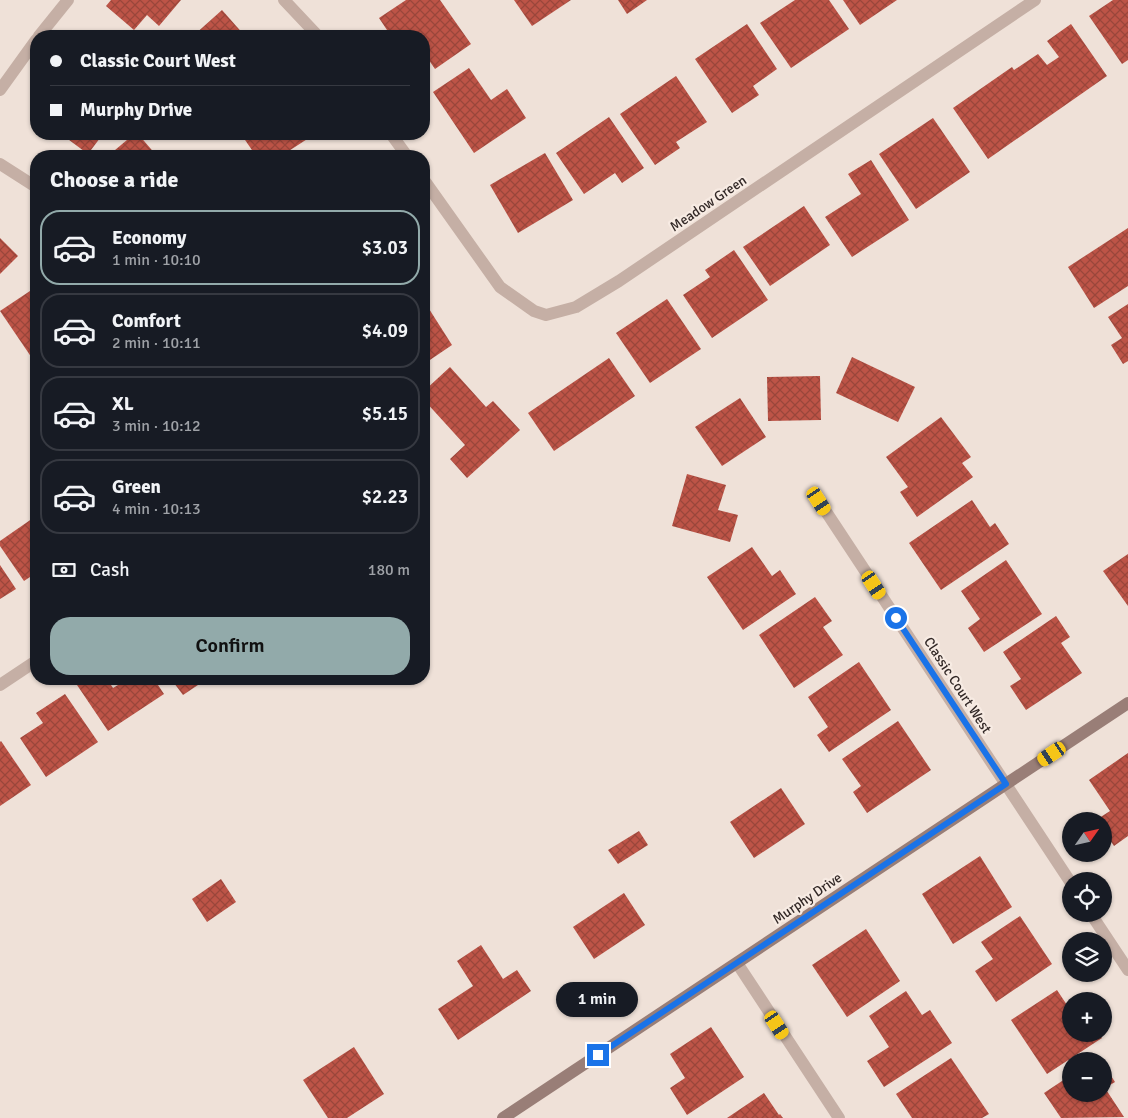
<!DOCTYPE html>
<html lang="en">
<head>
<meta charset="utf-8">
<style>
  :root { --surface:#171b24; --page:#242831; --text:#f1f3f6; --muted:#9ea1a6; --line:#363941; --accent:#92aaaa }
  body { margin:0; font-family:Signika,sans-serif; background:var(--page); color:var(--text); height:100vh; display:flex; flex-direction:column; font-size:19px; white-space:nowrap }
  * { box-sizing:border-box; margin:0 }
  p { font-size:16px; color:var(--muted) }
  .icon { flex:none; width:28px; height:28px; fill:none; stroke:currentColor; stroke-width:2; stroke-linecap:round; stroke-linejoin:round }
  .map { position:relative; flex:1; overflow:hidden }
  .sheet { position:absolute; left:30px; top:150px; width:400px; height:535px; display:flex; flex-direction:column; background:var(--surface); border-radius:20px; box-shadow:0 1px 4px #0004 }
  .sheet>* { flex:none }
  .banner { position:absolute; left:30px; top:30px; width:400px; height:110px; border-radius:20px; box-shadow:0 1px 4px #0004; display:grid; align-content:center; height:110px; padding:0 20px; background:var(--surface) }
  .needle { width:32px; rotate:56deg }
  .tools { position:absolute; left:1062px; top:812px; display:grid; gap:10px }
  .tools a { display:grid; place-items:center; width:50px; height:50px; border-radius:50%; background:var(--surface); box-shadow:0 1px 4px #0004; font-size:25px }
  .end { position:absolute; width:22px; height:22px; margin:-11px; border:6px solid #1a73e8; background:#fff; box-shadow:0 0 0 2px #fff }
  .from { border-radius:50% }
  .bubble { position:absolute; height:35px; border-radius:18px; background:var(--surface); box-shadow:0 1px 4px #0004; font-size:16px; font-weight:600; line-height:35px; text-align:center }
  .car { position:absolute; width:15px; height:30px; margin:-15px -8px; border-radius:6px; box-shadow:0 0 4px 1px #0007; background:linear-gradient(#f5c518 24%,#345 0 40%,#f5c518 0 76%,#345 0 86%,#f5c518 0) }
  .banner b { display:flex; align-items:center; gap:18px; height:48px; font-size:19px }
  .banner b+b { border-top:1px solid var(--line) }
  .banner i { width:12px; height:12px; background:var(--text) }
  ul { padding:0; list-style:none }
  li { display:flex; align-items:center; gap:15px; height:75px; margin:0 10px 8px; padding:0 10px; border:2px solid var(--line); border-radius:20px }
  li div { flex:1 }
  li b { display:block; font-size:19px }
  li em { font-style:normal; font-weight:600 }
  li.active { border-color:var(--accent) }
  li>.icon { width:45px; height:45px; stroke-width:1.5 }
  h2 { padding:0 20px; font-size:22px; line-height:60px }
  .pay { display:flex; align-items:center; gap:12px; height:55px; padding:0 20px; font-size:19px }
  .pay p { margin-inline-start:auto }
  .action { display:flex; gap:10px; margin-top:auto; padding:10px 20px }
  .action a { flex:1; height:58px; border-radius:20px; background:var(--accent); color:#111; font-size:20px; font-weight:600; line-height:58px; text-align:center }
  .map>svg:first-child { display:block }
  .building { fill:url(#building-cross-hatch) }
  .lines { fill:none; stroke-linecap:round; stroke-linejoin:round }
  .street { stroke:#c5afa5; stroke-width:12 }
  .secondary { stroke:#997e77; stroke-width:12 }
  .route { stroke:#1a73e8; stroke-width:6 }
  .labels { text-anchor:middle; stroke-width:4.5; stroke-linejoin:round; paint-order:stroke }
  .street-label { font-size:14px; fill:#322826; stroke:#f7ebe3 }
</style>
</head>
<body>
<div class="map">
<svg width="1128" height="1118" viewBox="0 0 1128 1118">
  <defs>
    <pattern id="building-cross-hatch" width="8" height="8" patternUnits="userSpaceOnUse" patternTransform="scale(1.25)"><rect width="8" height="8" fill="#bd5447"/><path d="M0 0l8 8M0 8l8-8" fill="none" stroke="#9a463b"/></pattern>
  </defs>
  <rect width="100%" height="100%" fill="#efe1d8"/>
  <g class="building">
    <path d="M111 0H181L159 26 147 15 134 30 106 6Z"/>
    <path d="M406 0H440L471 44 435 69 424 53V36H412L409 32 402 36H391L379 18Z"/>
    <path d="M514 0H571L532 26Z"/>
    <path d="M618 0H647L627 14Z"/>
    <path d="M795 0H829L849 29 791 68 760 23Z"/>
    <path d="M843 0H897L860 25Z"/>
    <path d="M1113 0H1128V60L1122 64 1089 16Z"/>
    <path d="M222 10 245 36H193Z"/>
    <path d="M747 24 777 69 753 86 759 95 732 113 695 59Z"/>
    <path d="M1071 24 1107 76 988 159 953 108 1012 67 1014 70 1038 54 1047 65 1059 57 1047 41Z"/>
    <path d="M469 68 491 100 507 89 526 118 474 153 433 92Z"/>
    <path d="M676 76 707 122 676 142 680 148 655 165 620 114Z"/>
    <path d="M609 117 644 168 622 183 615 173 584 194 556 153Z"/>
    <path d="M933 118 970 172 916 209 879 154Z"/>
    <path d="M61 134H103L88 154Z"/>
    <path d="M134 134H138L157 156H108Z"/>
    <path d="M241 134H315L281 156H256Z"/>
    <path d="M328 150 332 156H319Z"/>
    <path d="M545 153 573 200 518 233 490 185Z"/>
    <path d="M871 160 909 220 852 257 825 217 861 194 848 174Z"/>
    <path d="M804 206 830 245 770 286 743 247Z"/>
    <path d="M1128 228V286L1094 308 1068 267Z"/>
    <path d="M0 238 18 256 0 274Z"/>
    <path d="M734 250 768 300 712 338 683 295 710 277 705 270Z"/>
    <path d="M36 287V364L0 311Z"/>
    <path d="M667 299 701 349 650 383 616 333Z"/>
    <path d="M424 301 452 345 424 364Z"/>
    <path d="M1128 304V361L1123 364 1111 345 1122 338 1108 317Z"/>
    <path d="M852 357 915 387 898 422 836 393Z"/>
    <path d="M609 358 635 396 554 451 528 413Z"/>
    <path d="M450 367 486 407 493 401 520 430 467 478 450 459 465 445 424 400V391Z"/>
    <path d="M820 376 821 420 768 421 767 377Z"/>
    <path d="M740 398 766 437 722 466 695 427Z"/>
    <path d="M941 417 971 457 962 463 973 477 917 517 900 492 908 487 886 457Z"/>
    <path d="M687 474 726 485 718 510 738 515 730 542 672 526Z"/>
    <path d="M972 500 990 527 995 523 1009 544 941 590 909 543Z"/>
    <path d="M36 516V573L24 581 0 546V541Z"/>
    <path d="M752 547 772 576 780 570 796 594 743 630 707 577Z"/>
    <path d="M1128 554V606L1103 571Z"/>
    <path d="M1006 560 1042 614 984 652 968 628 980 619 961 591Z"/>
    <path d="M0 565 16 589 0 599Z"/>
    <path d="M815 597 832 621 823 627 843 655 794 688 759 635Z"/>
    <path d="M1056 616 1070 637 1061 643 1082 673 1026 710 1010 686 1021 679 1003 652Z"/>
    <path d="M859 662 891 710 829 752 817 735 828 727 808 697Z"/>
    <path d="M87 679H107L113 688 128 679H154L164 694 108 731 77 685Z"/>
    <path d="M171 679H207L183 695Z"/>
    <path d="M65 694 98 742 46 777 20 738 43 723 36 713Z"/>
    <path d="M898 721 931 770 867 813 853 792 861 786 842 759Z"/>
    <path d="M1 741 31 785 0 806V742Z"/>
    <path d="M1128 753V836L1114 846 1104 831V821L1096 820 1110 811 1089 780Z"/>
    <path d="M781 788 805 824 754 858 730 822Z"/>
    <path d="M639 831 648 845 618 864 608 850Z"/>
    <path d="M980 856 1012 907 953 944 922 894Z"/>
    <path d="M221 879 236 902 207 922 192 899Z"/>
    <path d="M624 893 645 925 594 959 573 927Z"/>
    <path d="M1020 916 1052 964 996 1002 975 971 993 959 981 942Z"/>
    <path d="M866 929 900 981 847 1017 812 965Z"/>
    <path d="M481 945 503 979 517 970 531 991 458 1040 438 1009 473 986 457 961Z"/>
    <path d="M1057 990 1071 1011V1034H1099L1102 1038 1047 1074 1011 1020Z"/>
    <path d="M906 991 922 1015 930 1010 952 1043 884 1087 867 1061 889 1047 869 1016Z"/>
    <path d="M711 1027 744 1077 687 1115 670 1088 685 1078 670 1054Z"/>
    <path d="M354 1047 384 1094 347 1118H328L303 1080Z"/>
    <path d="M951 1058 989 1114 982 1118H912L896 1094Z"/>
    <path d="M1104 1065 1115 1082 1105 1088 1124 1117 1061 1118 1044 1093 1071 1075V1094H1104Z"/>
    <path d="M764 1093 779 1115 780 1114 783 1118H727Z"/>
  </g>
  <g class="lines">
    <g class="street">
      <path d="M284 0 318 36"/>
      <path d="M39 36 68 0"/>
      <path d="M0 90 36 40"/>
      <path d="M391 134 407 156"/>
      <path d="M0 164 36 187"/>
      <path d="M424 180 500 287 534 311 546 315 576 307 619 281 1035 0"/>
      <path d="M819 501 1071 883"/>
      <path d="M0 685 36 661"/>
      <path d="M1091 914 1128 970"/>
      <path d="M737 963 839 1118"/>
    </g>
    <path class="secondary" d="M503 1118 1128 703"/>
  </g>
  <g class="lines">
    <path class="route" d="M598 1055 1006 784 896 618"/>
  </g>
  <g class="labels">
    <g class="street-label">
      <text transform="translate(708 203) rotate(-34)" y="5">Meadow Green</text>
      <text transform="translate(958 685) rotate(57)" y="5">Classic Court West</text>
      <text transform="translate(807 898) rotate(-34)" y="5">Murphy Drive</text>
    </g>
  </g>
</svg>
<div class="tools">
<a><svg class="needle" viewBox="-14 -14 28 28"><path d="M0-13l5 13h-10z" fill="#e53935"/><path d="M0 13l5-13h-10z" fill="#9ea1a6"/></svg></a>
<a><svg class="icon" aria-label="locate" viewBox="0 0 24 24"><circle cx="12" cy="12" r="6"/><path d="M12 2v4M12 18v4M2 12h4M18 12h4"/></svg></a>
<a><svg class="icon" aria-label="layers" viewBox="0 0 24 24"><path d="M12 4l9 5-9 5-9-5zM3 14l9 5 9-5"/></svg></a>
<a>+</a>
<a>−</a>
</div>
<i class="end from" style="left:896px;top:618px"></i>
<i class="end" style="left:598px;top:1055px"></i>
<div class="bubble" style="left:556px;top:982px;width:82px">1 min</div>
<i class="car" style="left:819px;top:501px;rotate:147deg"></i>
<i class="car" style="left:874px;top:585px;rotate:147deg"></i>
<i class="car" style="left:1052px;top:754px;rotate:236deg"></i>
<i class="car" style="left:777px;top:1025px;rotate:147deg"></i>
<div class="banner">
<b><i class="from"></i>Classic Court West</b>
<b><i></i>Murphy Drive</b>
</div>
<section class="sheet">
<h2>Choose a ride</h2>
<ul>
<li class="active"><svg class="icon" aria-label="car" viewBox="0 0 24 24"><path d="M5 17H2v-5l4-1 3-4h7l3 4 3 1v5h-3M9 17h6M6 11h13"/><circle cx="7" cy="17" r="2"/><circle cx="17" cy="17" r="2"/></svg><div><b>Economy</b><p>1 min · 10:10</p></div><em>$3.03</em></li>
<li><svg class="icon" aria-label="car" viewBox="0 0 24 24"><path d="M5 17H2v-5l4-1 3-4h7l3 4 3 1v5h-3M9 17h6M6 11h13"/><circle cx="7" cy="17" r="2"/><circle cx="17" cy="17" r="2"/></svg><div><b>Comfort</b><p>2 min · 10:11</p></div><em>$4.09</em></li>
<li><svg class="icon" aria-label="car" viewBox="0 0 24 24"><path d="M5 17H2v-5l4-1 3-4h7l3 4 3 1v5h-3M9 17h6M6 11h13"/><circle cx="7" cy="17" r="2"/><circle cx="17" cy="17" r="2"/></svg><div><b>XL</b><p>3 min · 10:12</p></div><em>$5.15</em></li>
<li><svg class="icon" aria-label="car" viewBox="0 0 24 24"><path d="M5 17H2v-5l4-1 3-4h7l3 4 3 1v5h-3M9 17h6M6 11h13"/><circle cx="7" cy="17" r="2"/><circle cx="17" cy="17" r="2"/></svg><div><b>Green</b><p>4 min · 10:13</p></div><em>$2.23</em></li>
</ul>
<div class="pay"><svg class="icon" aria-label="cash" viewBox="0 0 24 24"><path d="M3 7h18v10H3z"/><circle cx="12" cy="12" r="2"/></svg>Cash<p>180 m</p></div>
<div class="action"><a>Confirm</a></div>
</section>
</div>
</body>
</html>
